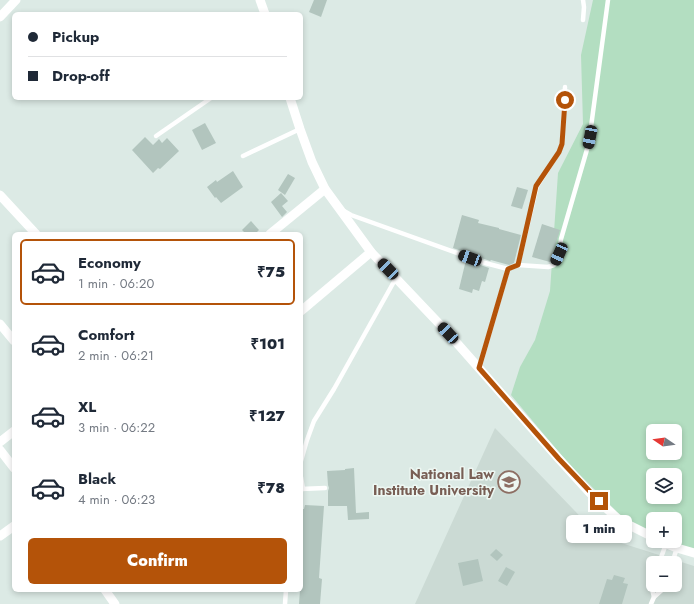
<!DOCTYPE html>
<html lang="en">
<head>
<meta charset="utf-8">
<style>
  :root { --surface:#fff; --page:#f6f6f7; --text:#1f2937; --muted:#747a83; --line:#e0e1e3; --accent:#b45309 }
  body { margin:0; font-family:Jost,sans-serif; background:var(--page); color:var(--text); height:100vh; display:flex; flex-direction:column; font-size:15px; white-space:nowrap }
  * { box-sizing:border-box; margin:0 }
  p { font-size:13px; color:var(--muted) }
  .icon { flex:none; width:22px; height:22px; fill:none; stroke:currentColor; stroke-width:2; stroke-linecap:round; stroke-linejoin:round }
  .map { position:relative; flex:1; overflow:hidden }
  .panel { position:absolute; left:12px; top:232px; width:291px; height:360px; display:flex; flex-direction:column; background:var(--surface); border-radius:6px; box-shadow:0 2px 6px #0003 }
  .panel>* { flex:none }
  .top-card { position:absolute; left:12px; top:12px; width:291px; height:88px; border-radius:6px; box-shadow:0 2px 6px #0003; display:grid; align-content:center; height:88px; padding:0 16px; background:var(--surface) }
  .needle { width:26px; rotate:283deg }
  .tools { position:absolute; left:646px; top:424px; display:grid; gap:8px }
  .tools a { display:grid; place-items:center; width:36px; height:36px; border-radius:6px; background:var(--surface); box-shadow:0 2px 6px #0003; font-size:20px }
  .end { position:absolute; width:18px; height:18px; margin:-9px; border:5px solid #b45309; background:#fff; box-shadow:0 0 0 2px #fff }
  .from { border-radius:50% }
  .bubble { position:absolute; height:28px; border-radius:6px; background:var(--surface); box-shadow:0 2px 6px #0003; font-size:13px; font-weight:800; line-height:28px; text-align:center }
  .car { position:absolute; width:12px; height:24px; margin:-12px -6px; border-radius:5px; box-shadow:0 0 3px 1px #0007; background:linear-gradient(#222 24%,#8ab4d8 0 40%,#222 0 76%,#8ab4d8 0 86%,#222 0) }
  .top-card b { display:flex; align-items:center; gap:14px; height:38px; font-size:15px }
  .top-card b+b { border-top:1px solid var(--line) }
  .top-card i { width:10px; height:10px; background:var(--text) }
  ul { padding:7px 0 0; list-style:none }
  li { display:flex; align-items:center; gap:12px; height:66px; margin:0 8px 6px; padding:0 8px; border:2px solid transparent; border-radius:6px }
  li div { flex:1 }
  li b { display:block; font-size:15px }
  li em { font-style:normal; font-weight:800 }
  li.current { border-color:var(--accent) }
  li>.icon { width:36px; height:36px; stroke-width:1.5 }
  .primary-button { display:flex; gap:8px; margin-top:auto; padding:8px 16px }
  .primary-button a { flex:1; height:46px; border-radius:6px; background:var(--accent); color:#fff; font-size:16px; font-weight:800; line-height:46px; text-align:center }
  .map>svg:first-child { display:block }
  .built { fill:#cbdad4; fill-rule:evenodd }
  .green { fill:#b3dec1; fill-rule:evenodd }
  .building { fill:#b2c5be }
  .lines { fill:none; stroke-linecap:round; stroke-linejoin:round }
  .lane { stroke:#fff; stroke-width:4.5 }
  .street { stroke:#fff; stroke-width:9 }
  .route { stroke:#b45309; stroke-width:5 }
  .labels { text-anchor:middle; stroke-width:3; stroke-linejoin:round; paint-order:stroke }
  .education-label { font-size:14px; font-weight:bold; fill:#785e54; stroke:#edf7f2; text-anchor:end }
</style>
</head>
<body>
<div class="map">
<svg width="694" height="604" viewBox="0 0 694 604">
  <rect width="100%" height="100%" fill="#dceae5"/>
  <path class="built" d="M495 428 599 536 694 566V604H415ZM653 563H675V585H653Z"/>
  <path class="green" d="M593 0H694V554L658 541H675V519H653V537L618 513 567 462 511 395 520 367 535 340 550 291 558 173 583 124 581 55ZM653 431H675V453H653ZM653 475H675V497H653Z"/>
  <g class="building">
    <path d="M314 0H327L321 17 309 12Z"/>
    <path d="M205 123 216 143 202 150 192 130Z"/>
    <path d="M145 137 153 145 159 139 162 143 167 138 179 151 160 169 158 168 153 173 132 150Z"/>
    <path d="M233 171 243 187 221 203 216 197 215 198 207 187 216 180 217 182Z"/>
    <path d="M288 174 295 178 285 195 278 190Z"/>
    <path d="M517 187 528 190 522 209 511 206Z"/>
    <path d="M281 193 288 201 282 206 287 212 282 217 271 202Z"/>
    <path d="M462 215 479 220 478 223 499 228V229L521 235 514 263 509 265 491 260 490 261 453 248Z"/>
    <path d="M251 221 259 230 255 234H246L242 230Z"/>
    <path d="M542 224 560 230 550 262 532 257Z"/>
    <path d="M466 260 489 268 485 282 482 281 479 291 473 289 472 293 459 289Z"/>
    <path d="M354 468 356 513 369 512V519L348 520 347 506H328V491L329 488 328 485 327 471 345 470V469Z"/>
    <path d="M305 505 324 506 319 578 322 579 320 604H299L300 590H301V509H304Z"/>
    <path d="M496 549 503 555 497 561 490 555Z"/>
    <path d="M478 559 483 581 463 586 458 563Z"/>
    <path d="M506 567 515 572 507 586 498 581Z"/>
    <path d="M614 575 625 578 623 583 628 584 622 604H599L607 579 612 580Z"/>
  </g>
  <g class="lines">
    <g class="lane">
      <path d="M583 0 584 7 583 20"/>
      <path d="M156 136 211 98"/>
      <path d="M243 156 300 129"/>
      <path d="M344 211 351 215 485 263 508 269 518 265 537 186 559 152 562 144 565 87"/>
      <path d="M518 265 548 267 554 265 559 254 561 239 588 146 591 127 608 0"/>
      <path d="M479 369 508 269"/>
      <path d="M301 461 307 440 314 421 334 389 396 278"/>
      <path d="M301 477 303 489"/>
      <path d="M301 489 325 488"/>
      <path d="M659 563 666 544"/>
      <path d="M672 563 677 548"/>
      <path d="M651 585 654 597"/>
      <path d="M285 604 286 590"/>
      <path d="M651 604 654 597 663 589"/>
    </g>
    <g class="street">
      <path d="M260 0 265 14"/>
      <path d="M0 17 16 0"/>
      <path d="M290 98 300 129 312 162 325 189 371 252 448 333 559 459 589 492 619 520 653 537"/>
      <path d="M0 195 36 234"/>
      <path d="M270 234 325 189"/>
      <path d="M301 311 371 252"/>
      <path d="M0 324 14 341"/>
      <path d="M0 442 14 431"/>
      <path d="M0 450 14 468"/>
      <path d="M0 536 14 526"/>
      <path d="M660 541 677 548 694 553"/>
      <path d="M105 590 115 604"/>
    </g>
  </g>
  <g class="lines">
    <path class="route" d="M565 100 562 144 559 152 536 186 518 265 508 269 479 368 559 459 599 501"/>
  </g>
  <defs>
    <g id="university-ring" transform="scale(1.15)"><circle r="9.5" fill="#edf7f2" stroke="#8d6e63" stroke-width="1.5"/><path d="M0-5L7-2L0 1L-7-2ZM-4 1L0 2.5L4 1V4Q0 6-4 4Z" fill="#8d6e63"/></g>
  </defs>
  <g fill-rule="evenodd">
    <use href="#university-ring" x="509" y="482"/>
  </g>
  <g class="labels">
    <g class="education-label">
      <text x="494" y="479">National Law<tspan x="494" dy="16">Institute University</tspan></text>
    </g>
  </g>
</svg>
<div class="tools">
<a><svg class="needle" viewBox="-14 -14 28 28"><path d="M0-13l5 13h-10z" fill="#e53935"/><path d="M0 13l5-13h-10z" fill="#747a83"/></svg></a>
<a><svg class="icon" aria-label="layers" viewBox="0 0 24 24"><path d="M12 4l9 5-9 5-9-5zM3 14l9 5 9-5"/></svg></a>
<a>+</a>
<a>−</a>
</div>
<i class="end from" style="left:565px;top:100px"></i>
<i class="end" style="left:599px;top:501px"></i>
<div class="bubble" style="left:566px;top:515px;width:66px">1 min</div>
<i class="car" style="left:590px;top:137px;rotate:191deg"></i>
<i class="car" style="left:559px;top:254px;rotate:204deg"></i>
<i class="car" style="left:470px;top:258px;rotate:290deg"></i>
<i class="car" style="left:388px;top:269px;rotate:316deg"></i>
<i class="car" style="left:448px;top:333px;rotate:317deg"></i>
<div class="top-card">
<b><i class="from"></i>Pickup</b>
<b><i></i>Drop-off</b>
</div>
<section class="panel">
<ul>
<li class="current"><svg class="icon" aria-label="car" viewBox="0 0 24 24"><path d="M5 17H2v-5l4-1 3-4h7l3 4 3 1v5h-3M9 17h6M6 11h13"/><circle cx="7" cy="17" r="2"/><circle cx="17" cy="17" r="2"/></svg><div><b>Economy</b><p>1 min · 06:20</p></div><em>₹75</em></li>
<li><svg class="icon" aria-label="car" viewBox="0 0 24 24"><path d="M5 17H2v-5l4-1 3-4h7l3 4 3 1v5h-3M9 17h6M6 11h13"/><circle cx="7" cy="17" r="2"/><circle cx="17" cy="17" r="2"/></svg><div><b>Comfort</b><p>2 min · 06:21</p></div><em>₹101</em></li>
<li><svg class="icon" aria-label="car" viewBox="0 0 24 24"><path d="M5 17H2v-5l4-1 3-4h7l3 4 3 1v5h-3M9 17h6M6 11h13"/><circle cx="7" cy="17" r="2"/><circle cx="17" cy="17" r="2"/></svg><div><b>XL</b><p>3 min · 06:22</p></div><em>₹127</em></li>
<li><svg class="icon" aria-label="car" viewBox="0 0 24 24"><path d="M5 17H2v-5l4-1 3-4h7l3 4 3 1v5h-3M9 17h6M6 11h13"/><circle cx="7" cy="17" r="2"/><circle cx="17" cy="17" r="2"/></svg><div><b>Black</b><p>4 min · 06:23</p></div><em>₹78</em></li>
</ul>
<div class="primary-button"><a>Confirm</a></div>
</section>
</div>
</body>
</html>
